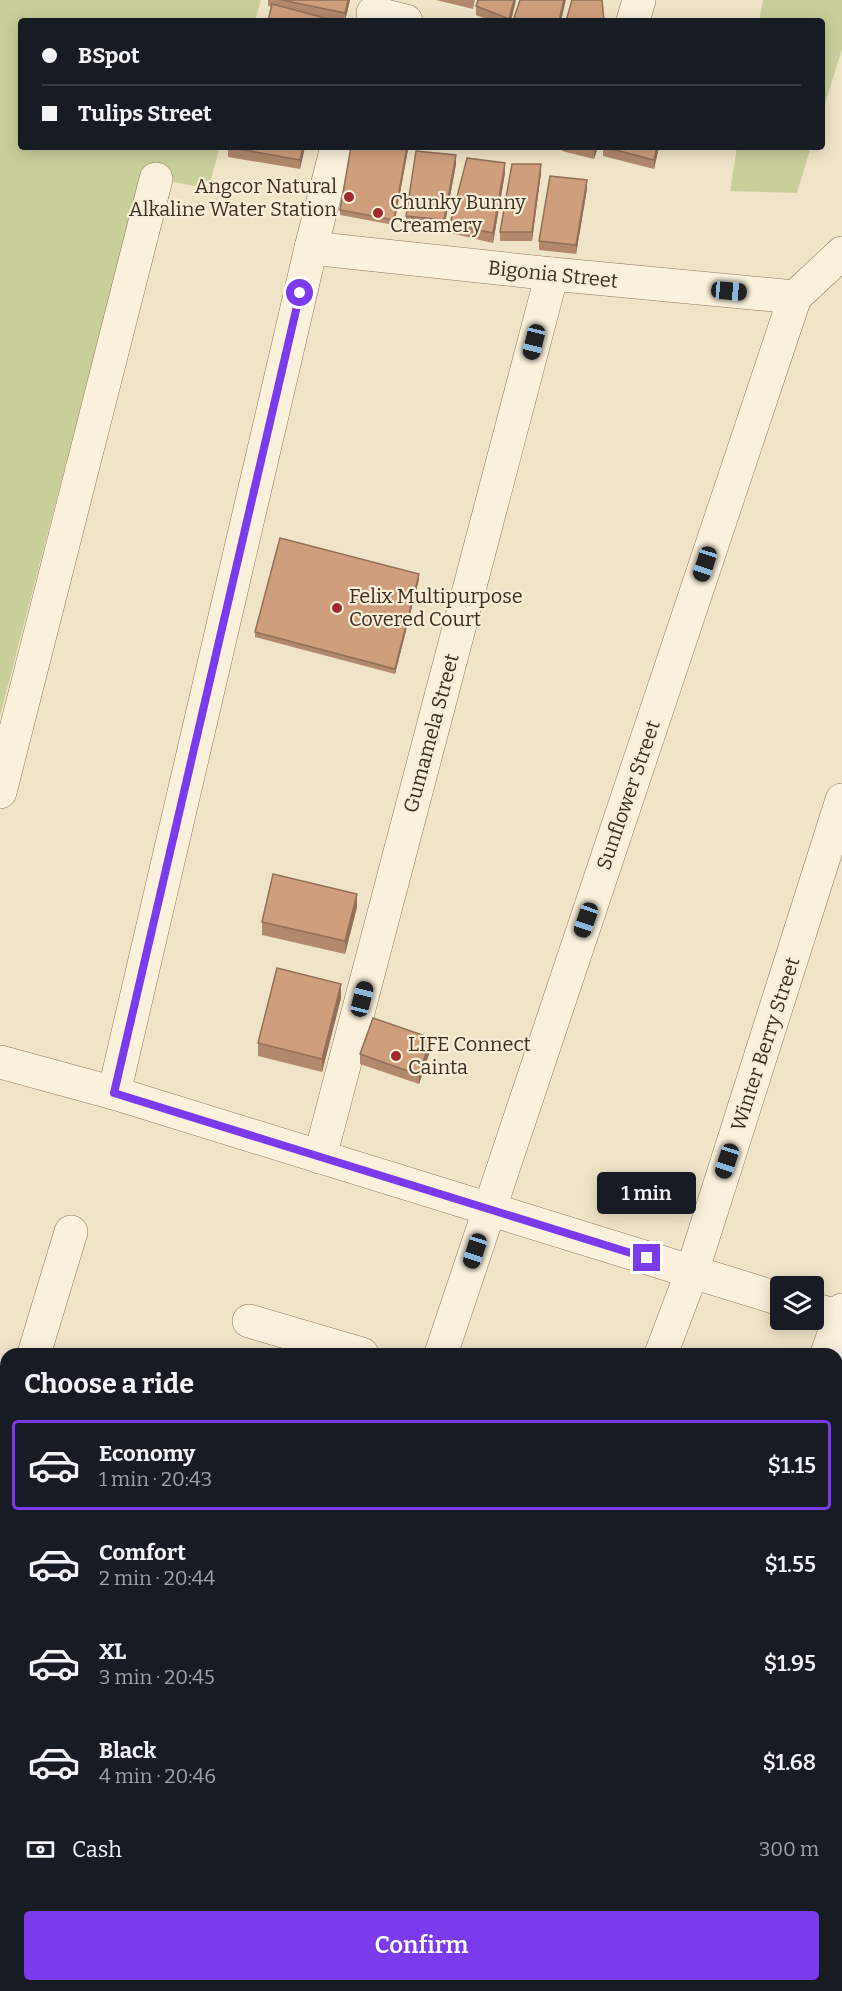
<!DOCTYPE html>
<html lang="en">
<head>
<meta charset="utf-8">
<style>
  :root { --surface:#171b24; --page:#242831; --text:#f1f3f6; --muted:#9ea1a6; --line:#363941; --accent:#7c3aed }
  body { margin:0; font-family:Bitter,serif; background:var(--page); color:var(--text); height:100vh; display:flex; flex-direction:column; font-size:22px; white-space:nowrap }
  * { box-sizing:border-box; margin:0 }
  p { font-size:20px; color:var(--muted) }
  .icon { flex:none; width:33px; height:33px; fill:none; stroke:currentColor; stroke-width:2; stroke-linecap:round; stroke-linejoin:round }
  .map { position:relative; flex:1; overflow:hidden }
  .drawer { position:absolute; left:0px; top:1348px; width:843px; height:644px; display:flex; flex-direction:column; background:var(--surface); border-radius:18px 18px 0 0; box-shadow:0 3px 15px #0003 }
  .drawer>* { flex:none }
  .top-card { position:absolute; left:18px; top:18px; width:807px; height:132px; border-radius:6px; box-shadow:0 3px 15px #0003; display:grid; align-content:center; height:132px; padding:0 24px; background:var(--surface) }
  .controls { position:absolute; left:770px; top:1276px; display:grid; gap:12px }
  .controls a { display:grid; place-items:center; width:54px; height:54px; border-radius:6px; background:var(--surface); box-shadow:0 3px 15px #0003; font-size:30px }
  .end { position:absolute; width:27px; height:27px; margin:-14px; border:8px solid #7c3aed; background:#fff; box-shadow:0 0 0 3px #fff }
  .from { border-radius:50% }
  .bubble { position:absolute; height:42px; border-radius:6px; background:var(--surface); box-shadow:0 3px 15px #0003; font-size:20px; font-weight:600; line-height:42px; text-align:center }
  .car { position:absolute; width:18px; height:36px; margin:-18px -9px; border-radius:8px; box-shadow:0 0 4px 2px #0007; background:linear-gradient(#222 24%,#8ab4d8 0 40%,#222 0 76%,#8ab4d8 0 86%,#222 0) }
  .top-card b { display:flex; align-items:center; gap:21px; height:57px; font-size:22px }
  .top-card b+b { border-top:2px solid var(--line) }
  .top-card i { width:15px; height:15px; background:var(--text) }
  ul { padding:0; list-style:none }
  li { display:flex; align-items:center; gap:18px; height:90px; margin:0 12px 9px; padding:0 12px; border:3px solid transparent; border-radius:6px }
  li div { flex:1 }
  li b { display:block; font-size:22px }
  li em { font-style:normal; font-weight:600 }
  li.on { border-color:var(--accent) }
  li>.icon { width:54px; height:54px; stroke-width:1.5 }
  h2 { padding:0 24px; font-size:27px; line-height:72px }
  .pay { display:flex; align-items:center; gap:15px; height:66px; padding:0 24px; font-size:22px }
  .pay p { margin-inline-start:auto }
  .cta { display:flex; gap:12px; margin-top:auto; padding:12px 24px }
  .cta a { flex:1; height:69px; border-radius:6px; background:var(--accent); color:#fff; font-size:24px; font-weight:600; line-height:69px; text-align:center }
  .map>svg:first-child { display:block }
  .green { fill:#c9cf9b }
  .lines { fill:none; stroke-linecap:round; stroke-linejoin:round }
  .minor-casing { stroke:#8d765c; stroke-width:34 }
  .minor { stroke:#faf1dc; stroke-width:33 }
  .wall { fill:#b2896c }
  .shaded-wall { fill:#916f58 }
  .building { fill:#cf9f7d; stroke:#916f58; stroke-width:1.5 }
  .route { stroke:#7c3aed; stroke-width:8 }
  .poi-dot { fill:#9e2a2b; stroke:#f7eed8; stroke-width:2 }
  .labels { text-anchor:middle; stroke-width:4.5; stroke-linejoin:round; paint-order:stroke }
  .poi-label { font-size:20px; fill:#3d2e20; stroke:#f7eed8; text-anchor:start }
  .street-label { font-size:20px; fill:#3d2e20; stroke:#f7eed8 }
</style>
</head>
<body>
<div class="map">
<svg width="842" height="1991" viewBox="0 0 842 1991">
  <rect width="100%" height="100%" fill="#f0e4c8"/>
  <g class="green">
    <path d="M0 0H261L255 21H21V147H220L208 189 141 175 0 716Z"/>
    <path d="M763 0H842V49L822 113V21H759Z"/>
    <path d="M737 147H811L797 193 730 191Z"/>
  </g>
  <g class="lines">
    <g class="minor-casing">
      <g id="minor">
        <path d="M373 13 406 21"/>
        <path d="M633 21 639 0"/>
        <path d="M311 248 552 274 795 297"/>
        <path d="M0 792 156 179"/>
        <path d="M0 1062 114 1093 780 1299"/>
        <path d="M114 1093 311 248 337 147"/>
        <path d="M320 1157 552 274"/>
        <path d="M813 1309 840 1317"/>
        <path d="M249 1321 362 1354"/>
        <path d="M34 1354 71 1232"/>
        <path d="M441 1354 795 297 842 253"/>
        <path d="M661 1354 692 1272 842 800"/>
        <path d="M827 1354 842 1310"/>
        <path d="M0 1492 6 1467"/>
        <path d="M0 1839 6 1843"/>
        <path d="M186 1986 192 1991"/>
        <path d="M622 1991 624 1986"/>
      </g>
    </g>
    <use href="#minor" class="minor"/>
  </g>
  <g class="wall">
    <path d="M268 0H350L345 21H339L268 6Z"/>
    <path d="M436 0H475L473 9Z"/>
    <path d="M478 0H516L511 21H491L476 15V6Z"/>
    <path d="M228 147H305L300 169 228 157Z"/>
    <path d="M562 147H598L594 159 562 151Z"/>
    <path d="M603 147H659L654 169 603 156Z"/>
    <path d="M408 150 394 225 340 215V210Z"/>
    <path d="M456 164 444 229 406 225V216Z"/>
    <path d="M505 173 493 243 450 233V224Z"/>
    <path d="M541 173 532 241H500V232Z"/>
    <path d="M587 189 576 254 539 250V241Z"/>
    <path d="M419 579 395 674 255 637V632Z"/>
    <path d="M357 907 345 954 262 935V922Z"/>
    <path d="M341 998 322 1072 258 1056V1043Z"/>
    <path d="M431 1048 419 1084 360 1064V1054Z"/>
  </g>
  <g class="shaded-wall">
    <path d="M348 0H350L345 21V13Z"/>
    <path d="M514 0H516L511 21H509Z"/>
    <path d="M564 0H566L561 21H559Z"/>
    <path d="M303 147H305L300 169V160Z"/>
    <path d="M408 147V150L394 225V220Z"/>
    <path d="M595 147H598L594 159V149Z"/>
    <path d="M657 147H659L654 169V160Z"/>
    <path d="M456 155V164L444 229V220Z"/>
    <path d="M505 163V173L493 243V233Z"/>
    <path d="M541 164V173L532 241V232Z"/>
    <path d="M587 180V189L576 254V245Z"/>
    <path d="M419 574V579L395 674V669Z"/>
    <path d="M357 894V907L345 954V941Z"/>
    <path d="M341 984V998L322 1072V1059Z"/>
    <path d="M431 1038V1048L419 1084V1075Z"/>
  </g>
  <g class="building">
    <path d="M282 0H348L345 13Z"/>
    <path d="M478 0H514L509 19 476 6Z"/>
    <path d="M520 0H564L559 21H526L514 18Z"/>
    <path d="M572 0H602L604 21H566Z"/>
    <path d="M272 4 336 21H268Z"/>
    <path d="M228 147H303L300 160Z"/>
    <path d="M351 147H407L394 220 340 210Z"/>
    <path d="M584 147H595L594 149Z"/>
    <path d="M604 147H657L654 160Z"/>
    <path d="M416 151 456 155 444 220 406 216Z"/>
    <path d="M467 158 505 163 493 233 450 224Z"/>
    <path d="M512 164H541L532 232H500Z"/>
    <path d="M550 176 587 180 576 245 539 241Z"/>
    <path d="M280 538 419 574 395 669 255 632Z"/>
    <path d="M273 874 357 894 345 941 262 922Z"/>
    <path d="M277 968 341 984 322 1059 258 1043Z"/>
    <path d="M373 1018 431 1038 419 1075 360 1054Z"/>
    <path d="M531 1986H582L593 1991H529Z"/>
  </g>
  <g class="lines">
    <path class="route" d="M300 293 114 1093 647 1258"/>
  </g>
  <g class="poi-dot">
    <circle cx="349" cy="197" r="6"/>
    <circle cx="378" cy="213" r="6"/>
    <circle cx="337" cy="608" r="6"/>
    <circle cx="396" cy="1056" r="6"/>
  </g>
  <g class="labels">
    <g class="poi-label">
      <text x="337" y="193" text-anchor="end">Angcor Natural<tspan x="337" dy="23">Alkaline Water Station</tspan></text>
      <text x="390" y="209">Chunky Bunny<tspan x="390" dy="23">Creamery</tspan></text>
      <text x="349" y="603">Felix Multipurpose<tspan x="349" dy="23">Covered Court</tspan></text>
      <text x="408" y="1051">LIFE Connect<tspan x="408" dy="23">Cainta</tspan></text>
    </g>
    <g class="street-label">
      <text transform="translate(553 274) rotate(6)" y="7">Bigonia Street</text>
      <text transform="translate(431 733) rotate(-75)" y="7">Gumamela Street</text>
      <text transform="translate(628 795) rotate(-71)" y="7">Sunflower Street</text>
      <text transform="translate(765 1044) rotate(-72)" y="7">Winter Berry Street</text>
    </g>
  </g>
</svg>
<div class="controls">
<a><svg class="icon" aria-label="layers" viewBox="0 0 24 24"><path d="M12 4l9 5-9 5-9-5zM3 14l9 5 9-5"/></svg></a>
</div>
<i class="end from" style="left:300px;top:293px"></i>
<i class="end" style="left:647px;top:1258px"></i>
<div class="bubble" style="left:597px;top:1172px;width:99px">1 min</div>
<i class="car" style="left:729px;top:291px;rotate:95deg"></i>
<i class="car" style="left:534px;top:342px;rotate:194deg"></i>
<i class="car" style="left:705px;top:564px;rotate:198deg"></i>
<i class="car" style="left:586px;top:920px;rotate:199deg"></i>
<i class="car" style="left:362px;top:999px;rotate:14deg"></i>
<i class="car" style="left:727px;top:1161px;rotate:198deg"></i>
<i class="car" style="left:475px;top:1251px;rotate:198deg"></i>
<div class="top-card">
<b><i class="from"></i>BSpot</b>
<b><i></i>Tulips Street</b>
</div>
<section class="drawer">
<h2>Choose a ride</h2>
<ul>
<li class="on"><svg class="icon" aria-label="car" viewBox="0 0 24 24"><path d="M5 17H2v-5l4-1 3-4h7l3 4 3 1v5h-3M9 17h6M6 11h13"/><circle cx="7" cy="17" r="2"/><circle cx="17" cy="17" r="2"/></svg><div><b>Economy</b><p>1 min · 20:43</p></div><em>$1.15</em></li>
<li><svg class="icon" aria-label="car" viewBox="0 0 24 24"><path d="M5 17H2v-5l4-1 3-4h7l3 4 3 1v5h-3M9 17h6M6 11h13"/><circle cx="7" cy="17" r="2"/><circle cx="17" cy="17" r="2"/></svg><div><b>Comfort</b><p>2 min · 20:44</p></div><em>$1.55</em></li>
<li><svg class="icon" aria-label="car" viewBox="0 0 24 24"><path d="M5 17H2v-5l4-1 3-4h7l3 4 3 1v5h-3M9 17h6M6 11h13"/><circle cx="7" cy="17" r="2"/><circle cx="17" cy="17" r="2"/></svg><div><b>XL</b><p>3 min · 20:45</p></div><em>$1.95</em></li>
<li><svg class="icon" aria-label="car" viewBox="0 0 24 24"><path d="M5 17H2v-5l4-1 3-4h7l3 4 3 1v5h-3M9 17h6M6 11h13"/><circle cx="7" cy="17" r="2"/><circle cx="17" cy="17" r="2"/></svg><div><b>Black</b><p>4 min · 20:46</p></div><em>$1.68</em></li>
</ul>
<div class="pay"><svg class="icon" aria-label="cash" viewBox="0 0 24 24"><path d="M3 7h18v10H3z"/><circle cx="12" cy="12" r="2"/></svg>Cash<p>300 m</p></div>
<div class="cta"><a>Confirm</a></div>
</section>
</div>
</body>
</html>
